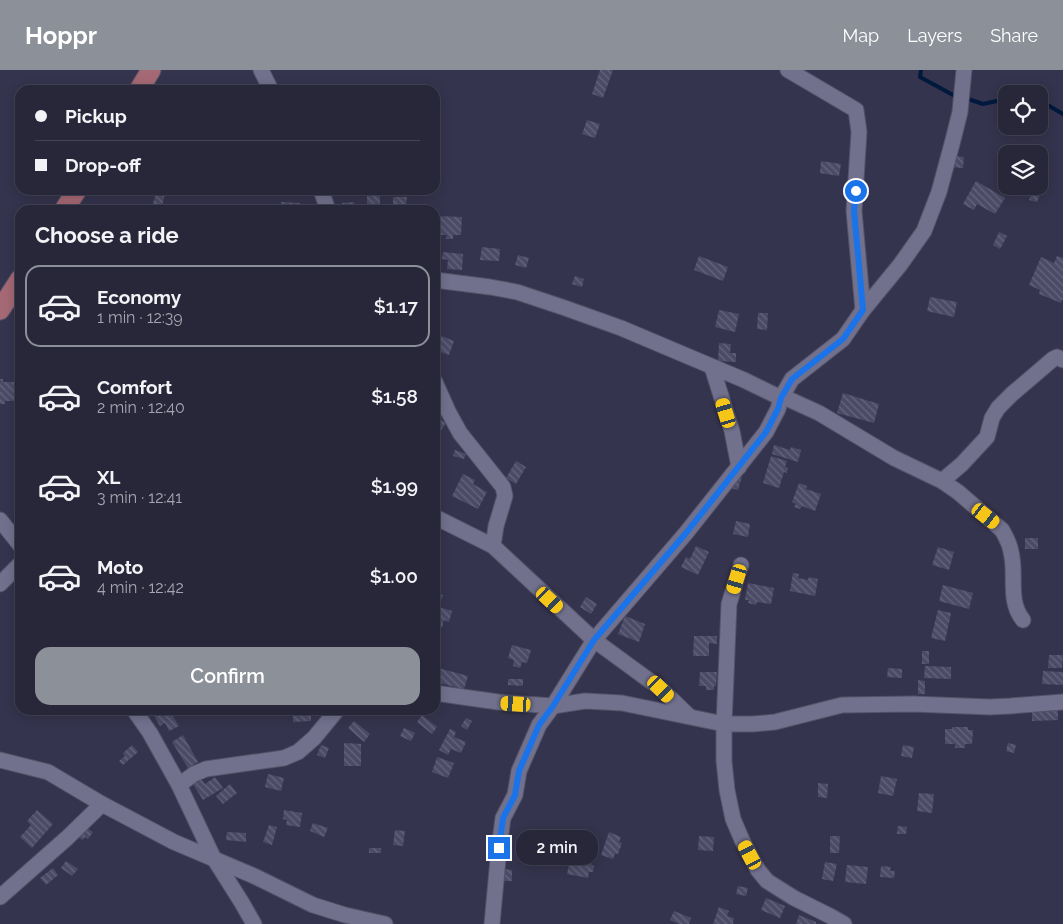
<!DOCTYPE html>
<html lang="en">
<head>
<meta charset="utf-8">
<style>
  :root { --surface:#28273a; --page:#302f42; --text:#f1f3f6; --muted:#a5a5af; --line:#444454; --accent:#8c9099 }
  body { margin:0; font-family:Raleway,sans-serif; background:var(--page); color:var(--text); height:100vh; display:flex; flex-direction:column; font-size:19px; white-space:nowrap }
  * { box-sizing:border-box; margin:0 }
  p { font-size:16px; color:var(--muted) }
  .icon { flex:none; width:28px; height:28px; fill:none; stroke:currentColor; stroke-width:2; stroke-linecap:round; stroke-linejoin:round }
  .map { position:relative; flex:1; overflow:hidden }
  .panel { position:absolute; left:15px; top:135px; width:425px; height:510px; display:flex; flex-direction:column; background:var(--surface); border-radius:15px; box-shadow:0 2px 12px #0003,0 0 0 1px var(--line) }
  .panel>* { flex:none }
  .guide { position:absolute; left:15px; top:15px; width:425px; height:110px; border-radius:15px; box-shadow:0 2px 12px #0003,0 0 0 1px var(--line); display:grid; align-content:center; height:110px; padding:0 20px; background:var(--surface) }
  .controls { position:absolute; left:998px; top:15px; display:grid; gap:10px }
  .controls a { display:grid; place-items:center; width:50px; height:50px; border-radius:10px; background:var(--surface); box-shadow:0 2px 12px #0003,0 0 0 1px var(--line); font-size:25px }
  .end { position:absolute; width:22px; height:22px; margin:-11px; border:6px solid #1a73e8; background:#fff; box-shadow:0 0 0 2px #fff }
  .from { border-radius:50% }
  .bubble { position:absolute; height:35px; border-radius:15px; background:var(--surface); box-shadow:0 2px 12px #0003,0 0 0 1px var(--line); font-size:16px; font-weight:600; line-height:35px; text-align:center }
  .car { position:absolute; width:15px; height:30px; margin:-15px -8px; border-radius:6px; box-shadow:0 0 4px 1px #0007; background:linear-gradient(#f5c518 24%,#345 0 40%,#f5c518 0 76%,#345 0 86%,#f5c518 0) }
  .guide b { display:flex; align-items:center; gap:18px; height:48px; font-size:19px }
  .guide b+b { border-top:1px solid var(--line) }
  .guide i { width:12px; height:12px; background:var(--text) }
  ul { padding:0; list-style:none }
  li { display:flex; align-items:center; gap:15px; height:82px; margin:0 10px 8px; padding:0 10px; border:2px solid transparent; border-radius:15px }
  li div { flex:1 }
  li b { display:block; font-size:19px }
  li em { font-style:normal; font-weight:600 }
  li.active { border-color:var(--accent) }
  li>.icon { width:45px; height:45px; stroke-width:1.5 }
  h2 { padding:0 20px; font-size:22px; line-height:60px }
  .button { display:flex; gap:10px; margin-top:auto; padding:10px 20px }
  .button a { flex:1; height:58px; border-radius:15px; background:var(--accent); color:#fff; font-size:20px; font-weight:600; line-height:58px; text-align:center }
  header { display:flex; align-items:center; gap:30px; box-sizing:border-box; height:70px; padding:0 25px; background:var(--accent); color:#fff }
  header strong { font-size:24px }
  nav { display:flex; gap:28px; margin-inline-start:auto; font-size:18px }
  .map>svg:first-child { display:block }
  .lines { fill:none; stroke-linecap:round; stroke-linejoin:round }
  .stream { stroke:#00193c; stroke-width:4 }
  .building { fill:url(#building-back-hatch) }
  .minor-casing { stroke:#535268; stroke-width:17 }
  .major-casing { stroke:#535268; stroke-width:21 }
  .minor { stroke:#71718e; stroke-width:15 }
  .major { stroke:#a56975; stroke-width:19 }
  .route { stroke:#1a73e8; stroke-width:6 }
</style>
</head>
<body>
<header>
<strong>Hoppr</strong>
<nav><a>Map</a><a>Layers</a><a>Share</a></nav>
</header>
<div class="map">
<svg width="1063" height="854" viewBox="0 0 1063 854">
  <defs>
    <pattern id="building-back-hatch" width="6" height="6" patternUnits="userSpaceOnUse" patternTransform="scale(1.25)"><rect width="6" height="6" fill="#4b4b67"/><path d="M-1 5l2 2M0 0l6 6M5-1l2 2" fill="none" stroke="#65657d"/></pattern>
  </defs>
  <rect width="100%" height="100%" fill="#35344e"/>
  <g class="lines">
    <g class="stream">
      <path d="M921 0 920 7 953 25 958 26"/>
      <path d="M965 28 983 34 1006 29"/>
      <path d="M1039 30 1063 44"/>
    </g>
  </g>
  <g class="building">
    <path d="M600 0H613L603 28 592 24Z"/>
    <path d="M587 50 600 54 595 68 582 64Z"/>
    <path d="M950 85 964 87 963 98 949 97Z"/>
    <path d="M821 91 841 94 839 106 820 103Z"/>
    <path d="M976 111 1005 128 995 144 977 134 974 140 963 134Z"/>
    <path d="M1039 113 1044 115 1037 132 1029 130 1034 116H1039Z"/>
    <path d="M157 120H166L161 140H151Z"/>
    <path d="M367 126H380V136L367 135Z"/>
    <path d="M393 127H407L406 136 393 135Z"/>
    <path d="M281 132 300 133V140H281Z"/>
    <path d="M354 132 355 139 343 140 342 133Z"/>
    <path d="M435 146 462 147 461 165H453V169H446L447 165H435Z"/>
    <path d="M999 162 1007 166 1000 179 993 175Z"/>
    <path d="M482 177 500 179 499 191 480 190Z"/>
    <path d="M443 182 463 184 462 200 447 199 448 190 442 189Z"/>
    <path d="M518 185 529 188 526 198 515 195Z"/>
    <path d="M699 186 728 197 723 211 694 200Z"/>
    <path d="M1057 186 1063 188V230H1062L1061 233 1039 224 1040 220 1029 215 1041 187 1054 193Z"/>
    <path d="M575 206 584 209 582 217 572 214Z"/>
    <path d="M930 227 957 232 954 247 927 241Z"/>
    <path d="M719 240 739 244 735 262 715 257Z"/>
    <path d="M758 243H768L767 260 757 259Z"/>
    <path d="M439 265 454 271 449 285 435 280V275Z"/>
    <path d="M719 273 731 274 730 283H736V292L718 291Z"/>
    <path d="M0 309H3V312H20V331H5V334H0Z"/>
    <path d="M843 323 879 334 874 353 837 343Z"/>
    <path d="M439 349 446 353 438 365 435 363V356Z"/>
    <path d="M774 375 790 380 791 377 801 380 798 392 772 384Z"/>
    <path d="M455 380 466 384 464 389 453 386Z"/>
    <path d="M771 386 787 391 785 397 788 398 787 403 784 402 779 418 763 413Z"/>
    <path d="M516 391 526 397 516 414 506 408Z"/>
    <path d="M735 403 742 406 738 420 731 418Z"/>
    <path d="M463 404 475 410 473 414 487 422 478 439 452 426Z"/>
    <path d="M799 413 807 416 806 419 821 424 815 441 802 436 800 439 794 437 796 434 792 432Z"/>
    <path d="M736 451 750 454 748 467 733 464Z"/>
    <rect x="1025" y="468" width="13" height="11"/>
    <path d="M696 476 709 482 698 505 681 497 686 487 690 489Z"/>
    <path d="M938 477 954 482 949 500 932 495Z"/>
    <path d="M793 503 799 504 798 508 808 510 809 507 818 509 815 526 790 521Z"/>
    <path d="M748 513 774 518 771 534 757 532 756 535 748 533 749 530H745Z"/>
    <path d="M943 515 973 523 969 539 939 531Z"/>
    <path d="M435 523 443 525 439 537 452 541 449 552 444 550 442 558 435 555Z"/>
    <path d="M586 527 597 534 591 544 580 537Z"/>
    <path d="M938 540 951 543 945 571 931 568Z"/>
    <path d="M625 546 645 554 639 572 618 564Z"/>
    <path d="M694 566H717V574L709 573V586H693Z"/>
    <path d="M512 575 531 580 527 593 522 592 520 598 513 596 514 590 508 588Z"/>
    <rect x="922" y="581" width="7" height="13"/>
    <path d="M1049 585H1063L1062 598H1048Z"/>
    <path d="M925 596 951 597V609L924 608Z"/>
    <path d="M438 598 468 606 464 619 435 612Z"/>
    <path d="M888 598 902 599V608L887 607Z"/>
    <path d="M1043 601 1063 602V615L1042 614Z"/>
    <path d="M700 602H717L716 616H714V620H706V616H699Z"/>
    <path d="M508 609H523V616L508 615Z"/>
    <path d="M918 610 925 611V624H918Z"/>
    <path d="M1058 638V650L1032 651V639Z"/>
    <path d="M156 640H169L179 656 169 661 165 653 160 656 152 642Z"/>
    <path d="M293 640H311V651L293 652Z"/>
    <path d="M422 645 437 657 432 664 417 652Z"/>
    <path d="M466 648 472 651 467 660 461 656Z"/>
    <path d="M354 651 370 664 364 672 348 658Z"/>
    <path d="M952 657H968V660H973L972 674H965V678H955V674H945V659H952Z"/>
    <path d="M404 658 415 663 411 671 400 666Z"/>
    <path d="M450 659 456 662 454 667 466 672 461 683 451 679 448 685 439 680Z"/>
    <path d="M183 665 198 692 188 698 172 672Z"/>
    <path d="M344 673 361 674V696H344Z"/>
    <path d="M1008 673 1016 675 1014 683 1006 681Z"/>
    <path d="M132 675 138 682 123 695 119 691 125 686 123 683Z"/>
    <path d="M321 675 329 678 325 688 317 685Z"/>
    <path d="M903 675 914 677 912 688 901 686Z"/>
    <path d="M437 687 454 693 448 708 432 702Z"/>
    <path d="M268 704 284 708 281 721 265 717Z"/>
    <path d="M881 706 897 709 893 726 878 723Z"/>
    <path d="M215 707 223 718 203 730 193 714 201 709 205 714Z"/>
    <path d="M818 713 828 714 827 728 818 727Z"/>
    <path d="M230 714 237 723 223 734 216 726Z"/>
    <path d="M919 723 934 724 932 743 917 741Z"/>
    <path d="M37 740 53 754 32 778 20 767 31 755 27 751Z"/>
    <path d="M284 740 302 743 300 757 286 755 287 750 283 749Z"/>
    <path d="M313 753 328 758 324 767 310 761Z"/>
    <path d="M269 755 277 757 272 775 263 772Z"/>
    <path d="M898 756 907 757 906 764H897Z"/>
    <path d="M85 757 93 762 88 769 85 767 83 770 79 768Z"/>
    <path d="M395 760 405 761 403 776 393 775Z"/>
    <path d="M227 762 246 763V772L226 770Z"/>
    <path d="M609 762 621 767 619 772 622 773 618 784H615L613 789 601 785Z"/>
    <path d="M699 766 714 767 713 781 698 780Z"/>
    <path d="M830 766H840L839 783H830Z"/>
    <rect x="369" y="778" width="12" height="5"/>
    <path d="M539 778 552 779 551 793 538 792Z"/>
    <path d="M571 785 592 789 591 795 594 796 593 802H589L588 808 567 804Z"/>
    <path d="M66 791 78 799 72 806 61 798Z"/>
    <path d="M825 792 837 794 833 811 822 809Z"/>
    <path d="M847 795 868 797 866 814 845 812Z"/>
    <path d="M881 796 891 797 890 801H895L894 808 880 807Z"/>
    <path d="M53 798 58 805 46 815 40 808Z"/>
    <path d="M504 799 512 800V811H503Z"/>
    <path d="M738 816 748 818 746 826 736 824Z"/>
    <path d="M766 828 785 836 780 848 761 840Z"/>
    <path d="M719 837 729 841 727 846 734 848 733 854H713Z"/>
    <path d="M674 841 691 848 689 854H679L670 850Z"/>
    <path d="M799 845 816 852V854H796Z"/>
  </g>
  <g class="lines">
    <g class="minor-casing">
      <g id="minor">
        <path d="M261 0 271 20"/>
        <path d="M788 0 856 40 859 62 854 141 863 240"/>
        <path d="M321 120 328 140"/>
        <path d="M435 210 490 217 517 222 565 238 621 258 744 310 781 328H786L819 343 894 388 942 411 958 422 1002 460C1006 467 1010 474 1011 482 1017 505 1007 530 1023 550"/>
        <path d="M712 297 732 361 739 397"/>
        <path d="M435 312 448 341 460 363 503 417 505 426 496 456 493 476 594 570 661 619 689 646"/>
        <path d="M942 411 962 394 987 367 992 348 998 338 1012 324 1053 289 1057 287 1063 290"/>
        <path d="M435 447 493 476"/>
        <path d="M0 450 20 475"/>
        <path d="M741 495 729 534 724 654V691L727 720 733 749 742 770 758 800 767 811 794 828 830 846 844 854"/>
        <path d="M0 514 20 494"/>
        <path d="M435 623 498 632 553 636 585 631 622 633 724 654H753L775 652 842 635 913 634 990 637 1010 636 1063 632"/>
        <path d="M134 640 150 663 179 715 213 787 242 833 254 854"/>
        <path d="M0 690 48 702 102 734 174 772 254 806 313 835 345 845 385 854"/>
        <path d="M179 715 194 704 206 699 284 688 298 682 314 668 337 640"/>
        <path d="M0 827 67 768 102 734"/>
        <path d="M492 854 499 778 503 748 515 725 519 701 539 655 553 636 594 570 686 463 766 362 778 339 781 328 792 309 843 269 863 240 900 195 924 161 939 122 953 70 960 42 964 0"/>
      </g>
    </g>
    <g class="major-casing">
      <g id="major">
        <path d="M139 20 151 0"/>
        <path d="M64 140 77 120"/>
        <path d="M0 240 20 209"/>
      </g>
    </g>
    <use href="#minor" class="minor"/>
    <use href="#major" class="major"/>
  </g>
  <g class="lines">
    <path class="route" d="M499 778 503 748 515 725 519 701 539 655 553 636 594 570 686 463 766 362 778 339 781 328 792 309 843 269 863 240 854 141 856 121"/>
  </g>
</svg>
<div class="controls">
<a><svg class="icon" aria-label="locate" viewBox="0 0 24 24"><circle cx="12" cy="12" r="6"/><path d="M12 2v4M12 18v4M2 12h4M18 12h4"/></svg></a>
<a><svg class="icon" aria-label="layers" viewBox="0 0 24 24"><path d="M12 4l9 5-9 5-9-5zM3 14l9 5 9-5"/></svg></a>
</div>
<i class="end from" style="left:856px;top:121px"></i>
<i class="end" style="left:499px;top:778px"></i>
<div class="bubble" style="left:516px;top:760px;width:82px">2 min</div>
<i class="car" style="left:726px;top:343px;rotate:343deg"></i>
<i class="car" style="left:986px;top:446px;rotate:128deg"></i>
<i class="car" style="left:737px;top:509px;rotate:197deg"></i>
<i class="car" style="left:550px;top:530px;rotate:133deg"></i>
<i class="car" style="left:661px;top:619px;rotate:135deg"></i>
<i class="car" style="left:516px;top:634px;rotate:273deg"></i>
<i class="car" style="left:750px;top:785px;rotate:332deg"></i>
<div class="guide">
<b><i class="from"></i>Pickup</b>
<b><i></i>Drop-off</b>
</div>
<section class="panel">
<h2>Choose a ride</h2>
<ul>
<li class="active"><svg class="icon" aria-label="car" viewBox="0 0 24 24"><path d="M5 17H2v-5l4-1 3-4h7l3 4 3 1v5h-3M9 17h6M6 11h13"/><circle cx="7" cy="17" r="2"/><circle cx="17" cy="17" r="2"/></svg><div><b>Economy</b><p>1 min · 12:39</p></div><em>$1.17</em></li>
<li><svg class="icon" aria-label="car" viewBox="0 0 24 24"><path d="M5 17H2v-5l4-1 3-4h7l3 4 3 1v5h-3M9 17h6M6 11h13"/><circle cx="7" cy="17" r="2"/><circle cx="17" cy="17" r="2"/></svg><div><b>Comfort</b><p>2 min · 12:40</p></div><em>$1.58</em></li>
<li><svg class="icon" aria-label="car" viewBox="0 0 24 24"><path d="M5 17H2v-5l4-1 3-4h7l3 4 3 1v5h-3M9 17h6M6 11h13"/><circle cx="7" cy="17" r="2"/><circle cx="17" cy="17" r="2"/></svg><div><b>XL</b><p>3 min · 12:41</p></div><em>$1.99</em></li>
<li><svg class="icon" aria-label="car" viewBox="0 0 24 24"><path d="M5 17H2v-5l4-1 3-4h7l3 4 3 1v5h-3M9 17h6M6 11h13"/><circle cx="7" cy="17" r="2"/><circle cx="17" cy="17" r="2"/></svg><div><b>Moto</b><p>4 min · 12:42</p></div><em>$1.00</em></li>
</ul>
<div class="button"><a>Confirm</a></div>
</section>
</div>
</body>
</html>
